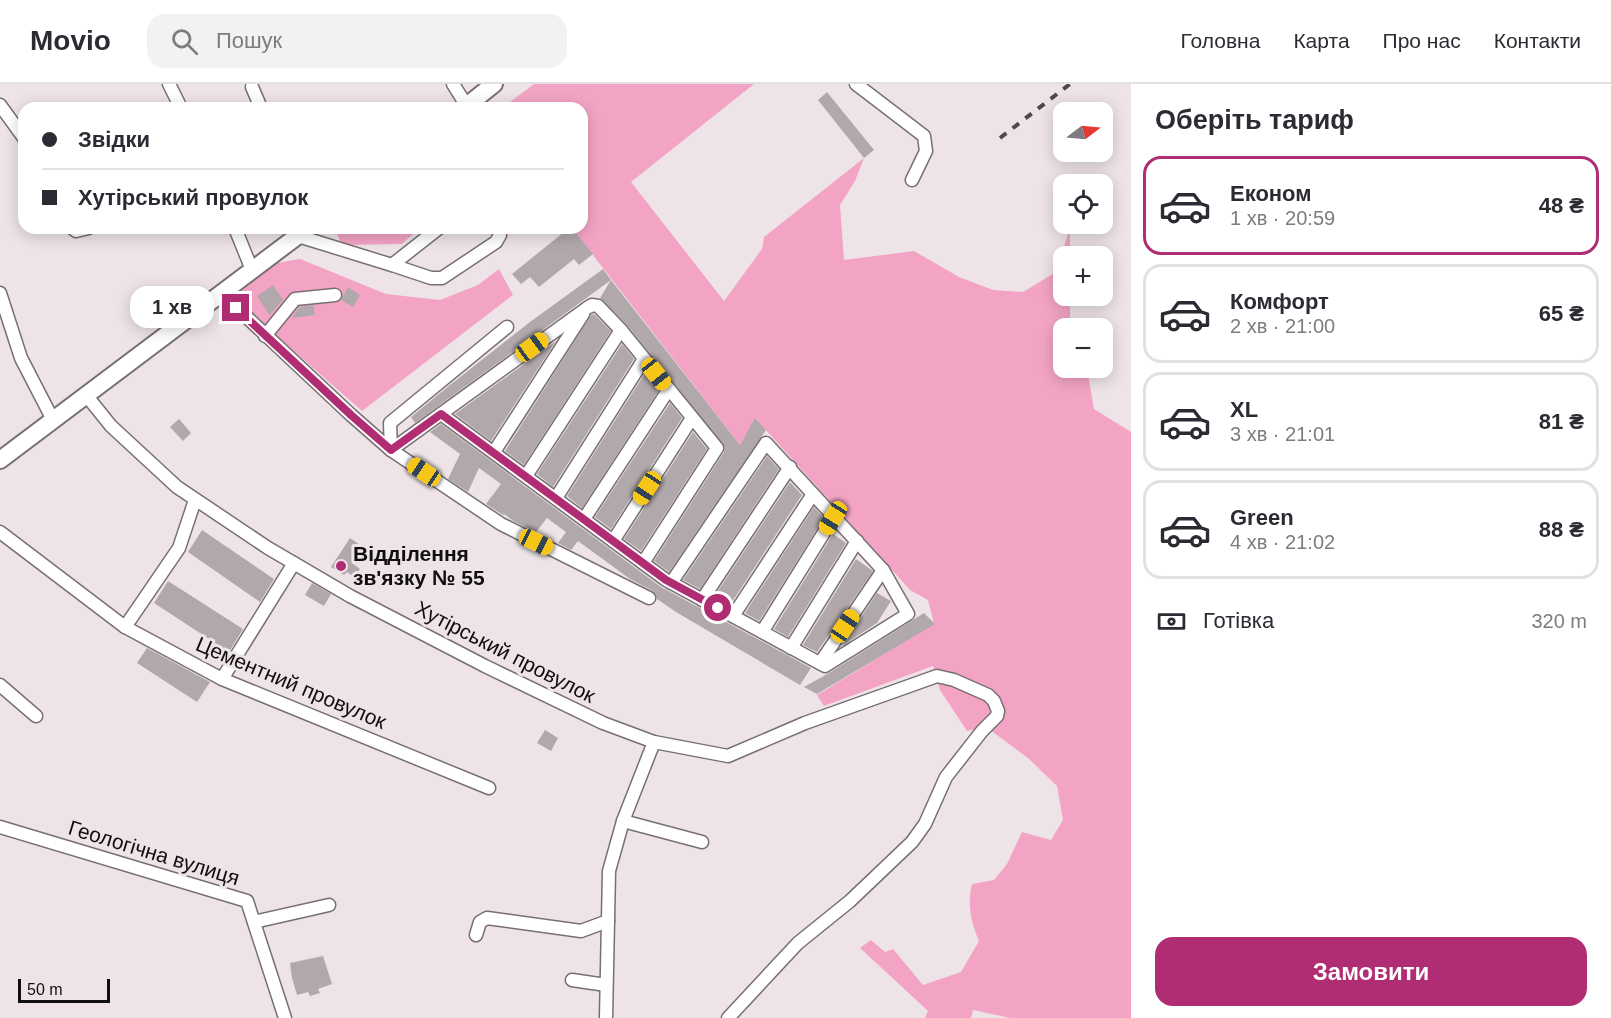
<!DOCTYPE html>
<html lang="uk">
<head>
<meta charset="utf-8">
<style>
  :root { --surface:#fff; --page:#f2f2f3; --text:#2b2b33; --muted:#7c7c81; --line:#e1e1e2; --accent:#b02c73 }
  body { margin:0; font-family:Arial,sans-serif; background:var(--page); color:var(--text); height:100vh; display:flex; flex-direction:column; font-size:22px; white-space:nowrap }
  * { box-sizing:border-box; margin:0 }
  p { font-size:20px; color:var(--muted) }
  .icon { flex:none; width:33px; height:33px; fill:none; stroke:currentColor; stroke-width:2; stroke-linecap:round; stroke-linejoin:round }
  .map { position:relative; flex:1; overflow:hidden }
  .side { display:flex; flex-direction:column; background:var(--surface); width:480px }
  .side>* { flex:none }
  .hud { position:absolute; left:18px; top:18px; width:570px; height:132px; border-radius:18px; box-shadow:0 3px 15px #0003; display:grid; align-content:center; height:132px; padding:0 24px; background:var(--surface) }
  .needle { width:39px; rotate:74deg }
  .buttons { position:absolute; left:1053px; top:18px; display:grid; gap:12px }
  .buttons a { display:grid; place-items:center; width:60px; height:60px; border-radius:12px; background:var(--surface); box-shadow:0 3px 15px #0003; font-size:30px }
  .scale { position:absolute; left:18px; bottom:15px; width:92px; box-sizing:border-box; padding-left:6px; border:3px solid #110e0f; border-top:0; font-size:16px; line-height:21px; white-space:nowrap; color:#110e0f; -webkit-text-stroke:4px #eee4e7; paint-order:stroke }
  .end { position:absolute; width:27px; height:27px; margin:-14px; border:8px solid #b02c73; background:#fff; box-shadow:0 0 0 3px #fff }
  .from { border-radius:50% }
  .bubble { position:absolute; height:42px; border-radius:18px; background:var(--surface); box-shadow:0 3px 15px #0003; font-size:20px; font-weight:700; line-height:42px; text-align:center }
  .car { position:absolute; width:18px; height:36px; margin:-18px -9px; border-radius:8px; box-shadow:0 0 4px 2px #0007; background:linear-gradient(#f5c518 24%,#345 0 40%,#f5c518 0 76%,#345 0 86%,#f5c518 0) }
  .hud b { display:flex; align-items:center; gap:21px; height:57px; font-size:22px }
  .hud b+b { border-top:2px solid var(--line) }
  .hud i { width:15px; height:15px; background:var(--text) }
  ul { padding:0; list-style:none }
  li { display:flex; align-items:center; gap:18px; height:99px; margin:0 12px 9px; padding:0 12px; border:3px solid var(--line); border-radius:18px }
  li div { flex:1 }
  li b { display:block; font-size:22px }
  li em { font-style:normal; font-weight:700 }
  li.current { border-color:var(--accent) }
  li>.icon { width:54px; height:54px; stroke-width:1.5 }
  h2 { padding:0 24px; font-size:27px; line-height:72px }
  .pay { display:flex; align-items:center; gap:15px; height:66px; padding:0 24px; font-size:22px }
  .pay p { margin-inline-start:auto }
  .primary-button { display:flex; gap:12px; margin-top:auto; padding:12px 24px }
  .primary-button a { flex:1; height:69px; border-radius:18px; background:var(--accent); color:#fff; font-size:24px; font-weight:700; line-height:69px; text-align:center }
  header { display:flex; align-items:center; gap:36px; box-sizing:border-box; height:84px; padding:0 30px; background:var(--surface); border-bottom:2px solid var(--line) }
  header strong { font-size:28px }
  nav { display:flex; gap:33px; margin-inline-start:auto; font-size:21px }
  .search { width:420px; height:54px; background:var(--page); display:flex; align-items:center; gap:15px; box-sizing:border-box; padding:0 21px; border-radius:18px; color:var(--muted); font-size:22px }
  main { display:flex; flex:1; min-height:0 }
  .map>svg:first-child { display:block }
  .green { fill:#f3a4c5 }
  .building { fill:#b1a8ac }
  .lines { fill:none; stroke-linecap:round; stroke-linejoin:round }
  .minor-casing { stroke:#786f72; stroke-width:15 }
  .major-casing { stroke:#786f72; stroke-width:20 }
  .minor { stroke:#fff; stroke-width:12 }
  .major { stroke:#fff; stroke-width:16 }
  .rail { stroke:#4e4a4b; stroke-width:4; stroke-dasharray:8 8; stroke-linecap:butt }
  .route { stroke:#b02c73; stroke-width:8 }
  .poi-dot { fill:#b02c73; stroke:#eee4e7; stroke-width:2 }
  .labels { text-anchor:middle; stroke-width:6; stroke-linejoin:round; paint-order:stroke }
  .poi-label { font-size:21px; font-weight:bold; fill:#110e0f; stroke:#eee4e7; text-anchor:start }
  .street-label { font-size:21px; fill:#110e0f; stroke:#eee4e7 }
</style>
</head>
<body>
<header>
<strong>Movio</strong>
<div class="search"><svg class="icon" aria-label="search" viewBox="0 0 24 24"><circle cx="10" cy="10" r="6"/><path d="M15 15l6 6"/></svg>Пошук</div>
<nav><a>Головна</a><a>Карта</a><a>Про нас</a><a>Контакти</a></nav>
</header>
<main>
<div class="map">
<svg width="1131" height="934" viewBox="0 0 1131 934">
  <rect width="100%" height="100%" fill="#eee4e7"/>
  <g class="green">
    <path d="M534 0H754L631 98 724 217 762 165 764 153 864 74 855 97 840 121 844 176 914 167 959 193 993 206 1023 208 1056 188 1070 144V172H1064V212H1070V244H1064V284H1087L1094 325 1131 348V934H1010L973 926 971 934H925L928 927 860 864 871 856 885 868 893 865 923 901 961 888 979 857C971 838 967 820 972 800L994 796 1007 780 1022 748 1051 756 1063 736 1057 702 1028 674 986 643 967 647 940 606 933 582 824 622 817 611 934 540 928 516 910 506 756 335 740 361 572 144H582V24H502Z"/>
    <path d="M340 144H420L402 160 347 161 340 157 337 150Z"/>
    <path d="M300 175 386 210 440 216 478 201 499 185 513 211 362 327 246 225 241 207 277 179Z"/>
  </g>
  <g class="building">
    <path d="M827 8 874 66 864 74 818 16Z"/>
    <path d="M569 144H572L593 170 579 181 574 175 539 203 530 193 521 200 512 190Z"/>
    <path d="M603 185 611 196 415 339 411 333 450 301 530 238Z"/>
    <path d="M611 196 740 361 755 334 766 346 669 488 654 477 724 368 725 363 627 241 600 214Z"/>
    <path d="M273 201 283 216 269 231 257 212Z"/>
    <path d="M348 203 360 211 353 223 341 216Z"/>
    <path d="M313 221 315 231 292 234 299 223Z"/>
    <path d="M594 230 611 247 524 381 505 367 591 231Z"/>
    <path d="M556 257 491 357 455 330Z"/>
    <path d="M622 260 634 275 553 403 537 390Z"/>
    <path d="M645 289 659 306 582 424 567 412Z"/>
    <path d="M670 319 682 334 611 445 595 433Z"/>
    <path d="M179 335 191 349 183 357 170 343Z"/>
    <path d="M441 340 661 503 811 584 800 601 676 528 657 515 653 507 630 495 578 457 571 466 558 459 566 448 547 434 536 448 515 438 504 430 503 431 486 420 501 400 479 384 468 408 448 395 460 370 430 348Z"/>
    <path d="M693 348 707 365 641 467 624 455Z"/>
    <path d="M767 372 779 385 700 505 683 496Z"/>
    <path d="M790 398 802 411 730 521 714 513Z"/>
    <path d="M814 423 824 434 759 537 745 529Z"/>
    <path d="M202 446 274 495 260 518 188 468Z"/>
    <path d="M833 450 846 459 788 553 774 545Z"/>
    <path d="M350 454 363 463 352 479 360 485 354 493 347 488 344 491 331 483Z"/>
    <path d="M856 475 873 487 817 568 803 561Z"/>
    <path d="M168 497 243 545 229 568 154 519Z"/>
    <path d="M312 499 331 510 324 522 305 511Z"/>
    <path d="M877 509 891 517 877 539 842 562Z"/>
    <path d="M924 529 935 540 817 610 804 603 829 589Z"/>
    <path d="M147 564 210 598 197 618 137 579Z"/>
    <path d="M545 646 558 654 551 667 537 659Z"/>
    <path d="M323 872 332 900 318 905 320 909 310 912 308 908 297 911 292 894 290 879Z"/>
  </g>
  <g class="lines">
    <g class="minor-casing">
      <g id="minor">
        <path d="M169 0 181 24"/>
        <path d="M453 0 468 24"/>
        <path d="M856 0 924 52 926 67 912 96"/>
        <path d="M252 3 261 24"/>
        <path d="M0 21 24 54"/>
        <path d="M72 144 76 147 89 144"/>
        <path d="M235 144 252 186"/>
        <path d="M298 152 392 181 439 144"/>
        <path d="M392 181 431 194H442L496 158 500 151 499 144"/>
        <path d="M0 209 21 274 53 336"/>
        <path d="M222 210 351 331 391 366 501 440 649 514"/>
        <path d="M265 252 295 215 335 211"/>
        <path d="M86 311 111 342 177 403 268 464 350 512 485 582 603 639 654 658 728 672 805 639 937 592 954 596 988 611 994 617 998 627 997 632 982 647 946 693 925 740 912 758 850 817 798 859 728 934"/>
        <path d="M441 330 666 496 825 582 908 530 883 486 766 359 671 499"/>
        <path d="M391 366 587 224 592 221 598 222 621 246 717 364 643 479"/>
        <path d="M391 366 390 339 507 243"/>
        <path d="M494 368 583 230"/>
        <path d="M526 392 621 246"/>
        <path d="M556 414 644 275"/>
        <path d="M584 435 669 305"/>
        <path d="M0 448 125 543 222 595 489 704"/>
        <path d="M613 457 692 334"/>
        <path d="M702 516 790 383"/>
        <path d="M733 532 813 410"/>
        <path d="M125 543 179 464 195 416"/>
        <path d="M762 548 833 434"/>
        <path d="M791 564 857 457"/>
        <path d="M820 579 883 486"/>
        <path d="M222 595 294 479"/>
        <path d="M0 601 36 632"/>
        <path d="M623 737 702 758"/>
        <path d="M0 743 247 817 285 934"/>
        <path d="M254 838 329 821"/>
        <path d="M476 851 480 838 487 834 581 847 608 837"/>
        <path d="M572 896 606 901"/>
        <path d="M606 934 609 787 623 737 654 658"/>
      </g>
    </g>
    <g class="major-casing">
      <g id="major">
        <path d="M464 24 494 0"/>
        <path d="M0 376 308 144"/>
      </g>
    </g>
    <use href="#minor" class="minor"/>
    <use href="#major" class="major"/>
    <path class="rail" d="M1000 54 1070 0"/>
  </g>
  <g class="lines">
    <path class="route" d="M236 224 351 331 391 366 441 330 666 496 718 524"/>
  </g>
  <circle class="poi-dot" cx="341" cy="482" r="6"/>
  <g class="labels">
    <g class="poi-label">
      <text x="353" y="477">Відділення<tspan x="353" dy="24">зв'язку № 55</tspan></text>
    </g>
    <g class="street-label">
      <text transform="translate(505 568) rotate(27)" y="7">Хутірський провулок</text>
      <text transform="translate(291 599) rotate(23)" y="7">Цементний провулок</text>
      <text transform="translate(154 769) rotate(17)" y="7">Геологічна вулиця</text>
    </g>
  </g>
</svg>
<div class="buttons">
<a><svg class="needle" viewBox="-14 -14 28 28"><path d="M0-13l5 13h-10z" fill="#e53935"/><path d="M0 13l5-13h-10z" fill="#7c7c81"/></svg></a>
<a><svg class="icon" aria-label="locate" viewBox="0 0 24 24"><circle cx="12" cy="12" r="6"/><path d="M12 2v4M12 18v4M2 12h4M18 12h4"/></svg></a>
<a>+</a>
<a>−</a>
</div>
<div class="scale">50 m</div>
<i class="end from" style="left:718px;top:524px"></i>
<i class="end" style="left:236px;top:224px"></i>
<div class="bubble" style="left:130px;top:202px;width:84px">1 хв</div>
<i class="car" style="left:532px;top:263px;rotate:54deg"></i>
<i class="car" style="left:656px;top:290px;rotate:141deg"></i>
<i class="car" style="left:424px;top:388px;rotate:304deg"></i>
<i class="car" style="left:647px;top:404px;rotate:213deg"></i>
<i class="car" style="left:833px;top:434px;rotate:212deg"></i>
<i class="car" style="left:536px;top:458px;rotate:116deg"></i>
<i class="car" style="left:845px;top:542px;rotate:34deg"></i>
<div class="hud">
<b><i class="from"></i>Звідки</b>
<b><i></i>Хутірський провулок</b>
</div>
</div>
<section class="side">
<h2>Оберіть тариф</h2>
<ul>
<li class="current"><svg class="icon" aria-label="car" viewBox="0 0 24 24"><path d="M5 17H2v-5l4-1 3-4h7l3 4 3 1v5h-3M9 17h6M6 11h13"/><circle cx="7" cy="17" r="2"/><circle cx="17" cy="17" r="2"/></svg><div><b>Економ</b><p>1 хв · 20:59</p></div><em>48 ₴</em></li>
<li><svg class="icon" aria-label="car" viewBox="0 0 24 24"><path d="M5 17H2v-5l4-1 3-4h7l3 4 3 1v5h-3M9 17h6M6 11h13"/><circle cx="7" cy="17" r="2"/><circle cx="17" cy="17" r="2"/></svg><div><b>Комфорт</b><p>2 хв · 21:00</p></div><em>65 ₴</em></li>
<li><svg class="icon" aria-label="car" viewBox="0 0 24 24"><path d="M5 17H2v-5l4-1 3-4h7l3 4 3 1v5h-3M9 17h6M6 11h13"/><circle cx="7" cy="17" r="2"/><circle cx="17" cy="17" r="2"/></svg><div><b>XL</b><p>3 хв · 21:01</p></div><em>81 ₴</em></li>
<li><svg class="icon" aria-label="car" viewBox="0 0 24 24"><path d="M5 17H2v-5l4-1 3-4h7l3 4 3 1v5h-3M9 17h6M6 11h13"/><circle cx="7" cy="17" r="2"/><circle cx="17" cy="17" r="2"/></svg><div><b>Green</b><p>4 хв · 21:02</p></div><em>88 ₴</em></li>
</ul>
<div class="pay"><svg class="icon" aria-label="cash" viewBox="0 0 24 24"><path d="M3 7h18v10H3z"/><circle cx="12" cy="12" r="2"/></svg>Готівка<p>320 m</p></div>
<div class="primary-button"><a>Замовити</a></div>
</section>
</main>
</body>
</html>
